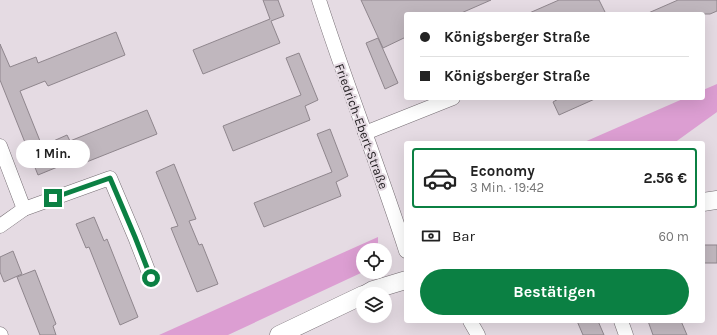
<!DOCTYPE html>
<html lang="de">
<head>
<meta charset="utf-8">
<style>
  :root { --surface:#fff; --page:#f6f6f6; --text:#222; --muted:#767676; --line:#e0e0e0; --accent:#0b8043 }
  body { margin:0; font-family:Karla,sans-serif; background:var(--page); color:var(--text); height:100vh; display:flex; flex-direction:column; font-size:15px; white-space:nowrap }
  * { box-sizing:border-box; margin:0 }
  p { font-size:13px; color:var(--muted) }
  .icon { flex:none; width:22px; height:22px; fill:none; stroke:currentColor; stroke-width:2; stroke-linecap:round; stroke-linejoin:round }
  .map { position:relative; flex:1; overflow:hidden }
  .panel { position:absolute; left:404px; top:141px; width:301px; height:182px; display:flex; flex-direction:column; background:var(--surface); border-radius:4px; box-shadow:0 4px 16px #0002 }
  .panel>* { flex:none }
  .banner { position:absolute; left:404px; top:12px; width:301px; height:88px; border-radius:4px; box-shadow:0 4px 16px #0002; display:grid; align-content:center; height:88px; padding:0 16px; background:var(--surface) }
  .controls { position:absolute; left:356px; top:243px; display:grid; gap:8px }
  .controls a { display:grid; place-items:center; width:36px; height:36px; border-radius:50%; background:var(--surface); box-shadow:0 4px 16px #0002; font-size:20px }
  .end { position:absolute; width:18px; height:18px; margin:-9px; border:5px solid #0b8043; background:#fff; box-shadow:0 0 0 2px #fff }
  .from { border-radius:50% }
  .bubble { position:absolute; height:28px; border-radius:14px; background:var(--surface); box-shadow:0 4px 16px #0002; font-size:13px; font-weight:700; line-height:28px; text-align:center }
  .banner b { display:flex; align-items:center; gap:14px; height:38px; font-size:15px }
  .banner b+b { border-top:1px solid var(--line) }
  .banner i { width:10px; height:10px; background:var(--text) }
  ul { padding:7px 0 0; list-style:none }
  li { display:flex; align-items:center; gap:12px; height:60px; margin:0 8px 6px; padding:0 8px; border:2px solid var(--line); border-radius:4px }
  li div { flex:1 }
  li b { display:block; font-size:15px }
  li em { font-style:normal; font-weight:700 }
  li.on { border-color:var(--accent) }
  li>.icon { width:36px; height:36px; stroke-width:1.5 }
  .pay { display:flex; align-items:center; gap:10px; height:44px; padding:0 16px; font-size:15px }
  .pay p { margin-inline-start:auto }
  .button { display:flex; gap:8px; margin-top:auto; padding:8px 16px }
  .button a { flex:1; height:46px; border-radius:24px; background:var(--accent); color:#fff; font-size:16px; font-weight:700; line-height:46px; text-align:center }
  .map>svg:first-child { display:block }
  .green { fill:#dc9ed2 }
  .building { fill:#c0b7be; stroke:#8f868d }
  .lines { fill:none; stroke-linecap:round; stroke-linejoin:round }
  .minor-casing { stroke:#766e74; stroke-width:15 }
  .tertiary-casing { stroke:#766e74; stroke-width:19 }
  .minor { stroke:#fff; stroke-width:14 }
  .tertiary { stroke:#fff; stroke-width:18 }
  .route { stroke:#0b8043; stroke-width:5 }
  .labels { text-anchor:middle; stroke-width:4; stroke-linejoin:round; paint-order:stroke }
  .street-label { font-size:13px; fill:#252124; stroke:#e5dbe3 }
</style>
</head>
<body>
<div class="map">
<svg width="717" height="335" viewBox="0 0 717 335">
  <rect width="100%" height="100%" fill="#e5dbe3"/>
  <g class="green">
    <path d="M717 84V112L674 143H582L685 98H703V90Z"/>
    <path d="M378 237V250H363V272L228 335H159Z"/>
  </g>
  <g class="building">
    <path d="M263 0H278L284 16 271 21 280 43 203 74 193 50 270 19Z"/>
    <path d="M361 0H491L459 14H406V37L383 48Z"/>
    <path d="M559 0H599L606 14H527Z"/>
    <path d="M678 0H717V11L710 14H646Z"/>
    <path d="M116 32 125 55 48 86 45 81 20 91 42 146 67 135 70 141 147 110 157 134 79 165 77 159 38 175 0 80V44L10 67 36 57 38 63Z"/>
    <path d="M378 38 398 83 385 89 366 43Z"/>
    <path d="M299 53 318 100 305 106 310 120 233 151 223 126 301 95 286 58Z"/>
    <path d="M560 98H597L559 115 553 102Z"/>
    <path d="M330 129 348 176 336 182 341 196 264 227 254 203 332 172 317 134Z"/>
    <path d="M174 164 196 219 189 221 199 245 202 244 218 284 197 292 171 228 178 226 156 172Z"/>
    <path d="M94 217 104 241 107 239 138 317 120 325 89 247 86 248 76 224Z"/>
    <rect x="703" y="245" width="14" height="18"/>
    <path d="M13 251 22 274 4 282 0 272V257Z"/>
    <path d="M35 270 56 324 53 326 56 335H40L17 277Z"/>
    <path d="M577 321H598L604 335H583Z"/>
    <path d="M648 321H681L687 335H653Z"/>
  </g>
  <g class="lines">
    <g class="minor-casing">
      <g id="minor">
        <path d="M319 0C346 84 379 167 406 251"/>
        <path d="M365 133 453 98"/>
        <path d="M0 146 24 209"/>
        <path d="M0 226 24 209 110 178 135 237 151 278"/>
        <path d="M470 321 478 335"/>
        <path d="M621 321 626 335"/>
        <path d="M0 334 1 335"/>
      </g>
    </g>
    <g class="tertiary-casing">
      <g id="tertiary">
        <path d="M703 202 717 200"/>
        <path d="M366 294 373 290 406 280"/>
        <path d="M279 335 363 295"/>
      </g>
    </g>
    <use href="#minor" class="minor"/>
    <use href="#tertiary" class="tertiary"/>
  </g>
  <g class="lines">
    <path class="route" d="M53 198 110 178 135 237 151 278"/>
  </g>
  <g class="labels">
    <g class="street-label">
      <text transform="translate(362 126) rotate(70)" y="5">Friedrich-Ebert-Straße</text>
    </g>
  </g>
</svg>
<div class="controls">
<a><svg class="icon" aria-label="locate" viewBox="0 0 24 24"><circle cx="12" cy="12" r="6"/><path d="M12 2v4M12 18v4M2 12h4M18 12h4"/></svg></a>
<a><svg class="icon" aria-label="layers" viewBox="0 0 24 24"><path d="M12 4l9 5-9 5-9-5zM3 14l9 5 9-5"/></svg></a>
</div>
<i class="end from" style="left:151px;top:278px"></i>
<i class="end" style="left:53px;top:198px"></i>
<div class="bubble" style="left:16px;top:140px;width:74px">1 Min.</div>
<div class="banner">
<b><i class="from"></i>Königsberger Straße</b>
<b><i></i>Königsberger Straße</b>
</div>
<section class="panel">
<ul>
<li class="on"><svg class="icon" aria-label="car" viewBox="0 0 24 24"><path d="M5 17H2v-5l4-1 3-4h7l3 4 3 1v5h-3M9 17h6M6 11h13"/><circle cx="7" cy="17" r="2"/><circle cx="17" cy="17" r="2"/></svg><div><b>Economy</b><p>3 Min. · 19:42</p></div><em>2.56 €</em></li>
</ul>
<div class="pay"><svg class="icon" aria-label="cash" viewBox="0 0 24 24"><path d="M3 7h18v10H3z"/><circle cx="12" cy="12" r="2"/></svg>Bar<p>60 m</p></div>
<div class="button"><a>Bestätigen</a></div>
</section>
</div>
</body>
</html>
